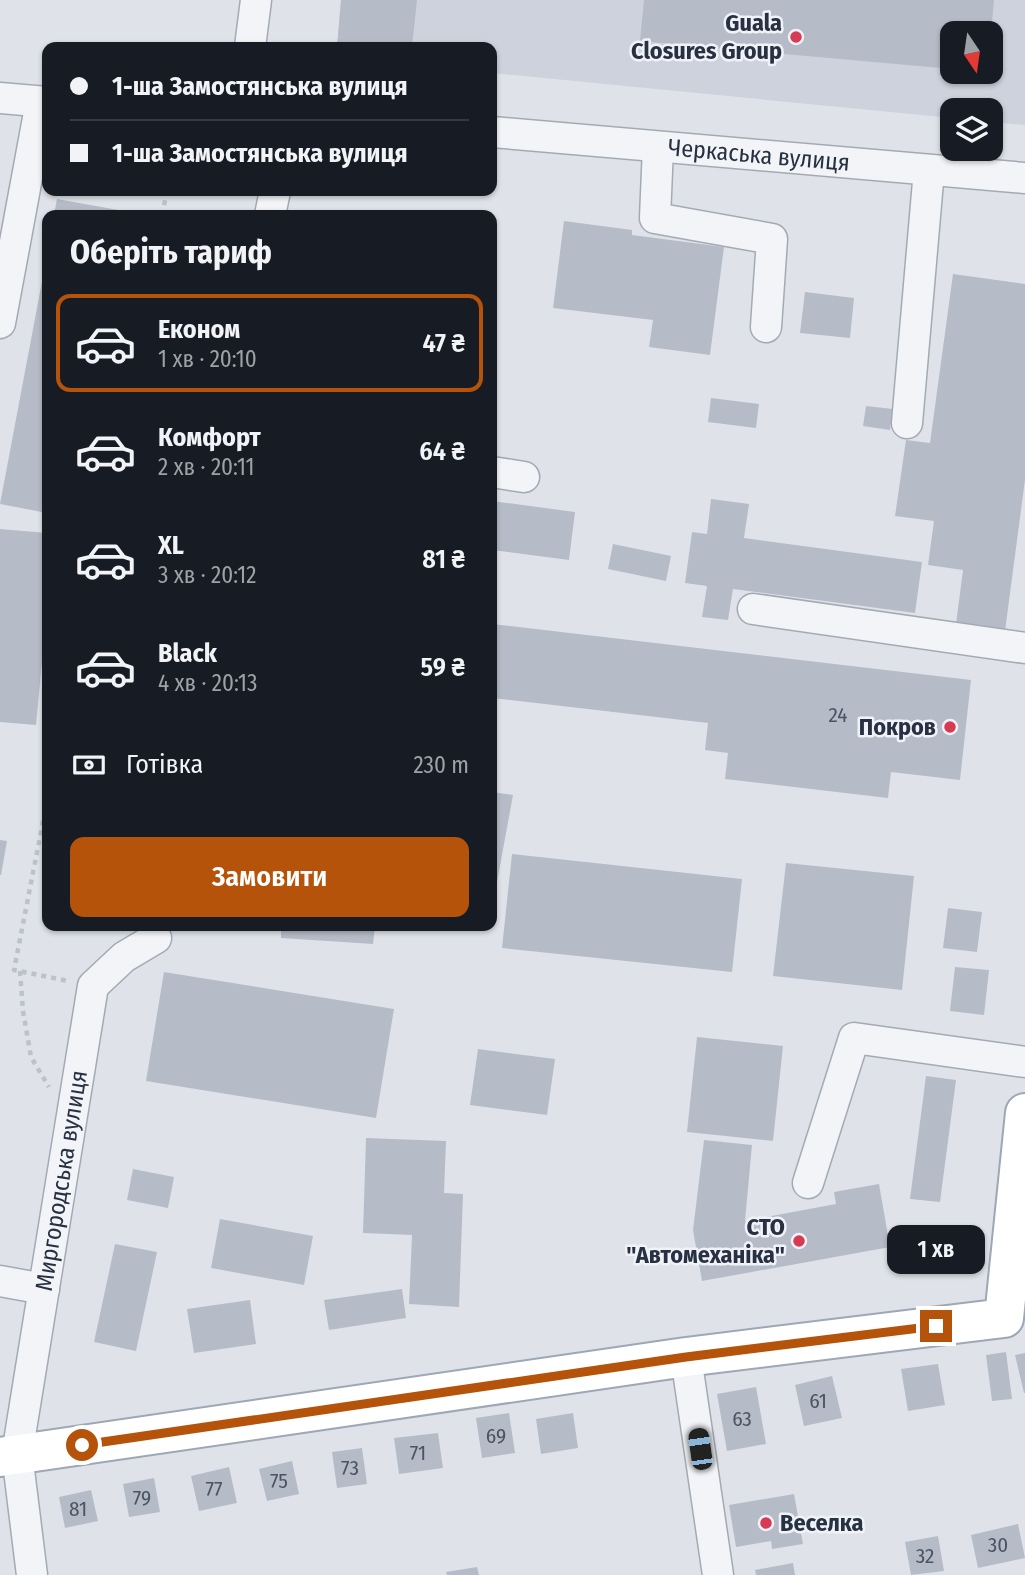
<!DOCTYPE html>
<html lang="uk">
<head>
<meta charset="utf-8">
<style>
  :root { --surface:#171b24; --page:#242831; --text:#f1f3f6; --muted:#9ea1a6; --line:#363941; --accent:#b45309 }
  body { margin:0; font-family:"Fira Sans Condensed",sans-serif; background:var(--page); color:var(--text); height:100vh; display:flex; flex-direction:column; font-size:26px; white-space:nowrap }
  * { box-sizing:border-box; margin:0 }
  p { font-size:23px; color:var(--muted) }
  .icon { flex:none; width:38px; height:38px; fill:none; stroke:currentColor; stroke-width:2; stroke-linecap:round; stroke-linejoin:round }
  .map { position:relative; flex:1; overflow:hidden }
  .panel { position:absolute; left:42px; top:210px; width:455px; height:721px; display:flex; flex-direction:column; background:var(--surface); border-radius:14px; box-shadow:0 2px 5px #0004 }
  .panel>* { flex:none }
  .guide { position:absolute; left:42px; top:42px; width:455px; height:154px; border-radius:14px; box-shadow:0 2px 5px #0004; display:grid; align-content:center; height:154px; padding:0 28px; background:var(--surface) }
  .needle { width:46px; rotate:167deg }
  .buttons { position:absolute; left:940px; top:21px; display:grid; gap:14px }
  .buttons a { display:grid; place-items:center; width:63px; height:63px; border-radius:14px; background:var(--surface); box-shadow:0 2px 5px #0004; font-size:35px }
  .end { position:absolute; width:32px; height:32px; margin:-16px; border:9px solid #b45309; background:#fff; box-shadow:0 0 0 4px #fff }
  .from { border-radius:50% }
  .bubble { position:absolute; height:49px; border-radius:14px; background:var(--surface); box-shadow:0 2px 5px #0004; font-size:23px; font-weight:600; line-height:49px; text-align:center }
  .car { position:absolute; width:21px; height:42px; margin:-21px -10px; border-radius:9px; box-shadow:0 0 5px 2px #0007; background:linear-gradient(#222 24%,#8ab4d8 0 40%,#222 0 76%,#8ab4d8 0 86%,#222 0) }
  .guide b { display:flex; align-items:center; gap:24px; height:66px; font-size:26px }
  .guide b+b { border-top:2px solid var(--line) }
  .guide i { width:18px; height:18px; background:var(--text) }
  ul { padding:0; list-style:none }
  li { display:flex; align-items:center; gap:21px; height:98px; margin:0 14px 10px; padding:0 14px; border:4px solid transparent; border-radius:14px }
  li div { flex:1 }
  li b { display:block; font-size:26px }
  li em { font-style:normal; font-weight:600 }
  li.on { border-color:var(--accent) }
  li>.icon { width:63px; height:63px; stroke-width:1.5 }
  h2 { padding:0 28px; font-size:32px; line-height:84px }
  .pay { display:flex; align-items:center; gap:18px; height:77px; padding:0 28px; font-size:26px }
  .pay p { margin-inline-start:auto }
  .action { display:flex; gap:14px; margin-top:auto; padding:14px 28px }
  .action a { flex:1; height:80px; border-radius:14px; background:var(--accent); color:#fff; font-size:28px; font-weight:600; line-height:80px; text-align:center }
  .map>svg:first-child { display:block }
  .built { fill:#cdd2dc; fill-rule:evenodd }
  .building { fill:#b6bcc7 }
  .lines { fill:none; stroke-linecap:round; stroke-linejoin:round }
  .minor-casing { stroke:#a4aab4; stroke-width:33 }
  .major-casing { stroke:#9ea7b6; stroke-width:42 }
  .path { stroke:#bdc1c8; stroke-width:4.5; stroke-dasharray:5 5; stroke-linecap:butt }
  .minor { stroke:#f2f4f7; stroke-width:30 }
  .major { stroke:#fff; stroke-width:38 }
  .route { stroke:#b45309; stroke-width:9 }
  .poi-dot { fill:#d73b54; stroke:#eff2f7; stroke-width:2.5 }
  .labels { text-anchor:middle; stroke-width:5; stroke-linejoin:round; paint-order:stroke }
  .number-label { font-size:21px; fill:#4b5463 }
  .poi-label { font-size:24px; font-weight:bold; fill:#273142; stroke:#eff2f7; text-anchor:end }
  .street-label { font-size:24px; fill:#273142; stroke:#eff2f7 }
</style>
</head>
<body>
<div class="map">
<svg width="1025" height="1575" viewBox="0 0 1025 1575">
  <rect width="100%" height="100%" fill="#dfe3e9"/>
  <path class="built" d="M341 0H1025V125L991 122 990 110H952V118L492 73V47H337ZM952 33H990V72H952Z"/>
  <g class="building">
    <path d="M341 0H417L412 47H337Z"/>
    <path d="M644 0H994L991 33H952V69L640 41Z"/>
    <path d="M57 199 135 213 134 215H54Z"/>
    <path d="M564 221 632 230V235L724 247 710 355 649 347 653 320 553 308Z"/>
    <path d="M46 260H47V513L0 504Z"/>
    <path d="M953 274 1025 284V480L1005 631 956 624 963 570 928 565 934 521 895 516 906 440 930 443Z"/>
    <path d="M805 292 854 298 850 338 800 333Z"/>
    <path d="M711 398 759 404 756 428 708 422Z"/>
    <path d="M866 406 893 409 890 430 863 426Z"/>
    <path d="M711 499 749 504 744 538 922 562 915 613 733 589 728 620 702 617 707 586 685 583 692 532 707 534Z"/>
    <path d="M492 501 575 512 569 560 492 550Z"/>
    <path d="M0 529 47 533V609L36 725 0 722Z"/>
    <path d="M613 544 671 556 666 581 608 569Z"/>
    <path d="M492 624 971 680 960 780 891 772 888 798 725 779 728 753 705 750 708 723 492 698Z"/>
    <path d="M492 792 513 795 493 904H492Z"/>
    <path d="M0 840 7 841 1 875H0Z"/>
    <path d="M512 854 742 879 732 972 502 948Z"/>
    <path d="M786 863 914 876 902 990 773 976Z"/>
    <path d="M948 908 982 912 977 952 943 948Z"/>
    <path d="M281 926H375L373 944 281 938Z"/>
    <path d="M955 967 989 970 984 1015 950 1011Z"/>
    <path d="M164 972 394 1009 376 1118 146 1081Z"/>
    <path d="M697 1037 783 1046 773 1141 687 1132Z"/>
    <path d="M478 1049 555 1059 547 1115 470 1105Z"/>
    <path d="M926 1076 956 1080 940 1202 910 1199Z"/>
    <path d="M366 1138 446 1141 444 1193 463 1194 459 1307 409 1304 412 1235 363 1233Z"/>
    <path d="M704 1140 752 1145 745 1221 836 1204 834 1192 879 1184 890 1247 702 1281 693 1230Z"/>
    <path d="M133 1169 174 1177 168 1208 127 1200Z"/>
    <path d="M220 1219 313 1236 304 1285 211 1268Z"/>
    <path d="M115 1244 157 1252 136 1351 94 1342Z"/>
    <path d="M402 1289 406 1318 329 1330 324 1300Z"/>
    <path d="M250 1300 256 1344 194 1353 187 1309Z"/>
    <path d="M1006 1352 1012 1399 992 1401 986 1355Z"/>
    <path d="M1025 1353V1393H1024L1015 1355Z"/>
    <path d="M938 1364 945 1405 908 1411 901 1369Z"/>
    <path d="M832 1376 842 1418 804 1426 795 1385Z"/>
    <path d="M756 1387 766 1444 727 1451 717 1394Z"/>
    <path d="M509 1413 515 1453 482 1458 476 1418Z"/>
    <path d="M573 1413 578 1448 541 1454 536 1419Z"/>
    <path d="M438 1433 443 1468 399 1474 394 1438Z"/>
    <path d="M362 1448 367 1484 337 1488 332 1452Z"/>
    <path d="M292 1461 299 1494 267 1501 259 1469Z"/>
    <path d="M229 1467 237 1503 199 1511 191 1476Z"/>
    <path d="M154 1478 160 1512 129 1517 123 1484Z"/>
    <path d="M91 1490 98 1521 65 1528 59 1497Z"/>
    <path d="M794 1494 803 1544 772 1549 771 1541 736 1547 729 1505Z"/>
    <path d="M1018 1524 1025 1558 978 1568 971 1535Z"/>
    <path d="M938 1536 944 1571 911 1575 905 1542Z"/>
    <path d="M793 1563 795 1575H756L755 1570Z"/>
    <path d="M477 1567 479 1575H447L446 1572Z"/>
  </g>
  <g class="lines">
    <g class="minor-casing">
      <g id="minor">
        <path d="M250 47 256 0"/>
        <path d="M0 98 47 102"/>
        <path id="s1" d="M492 132 1025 178"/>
        <path d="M658 147 655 218 772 239 766 327"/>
        <path d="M270 215 275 191"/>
        <path d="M0 323 41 102"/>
        <path d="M907 423 929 170"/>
        <path d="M492 472 524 477"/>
        <path d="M753 609 1025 648"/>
        <path d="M808 1183 854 1038 1025 1062"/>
        <path d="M0 1281 44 1289"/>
        <path d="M686 1357 718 1575"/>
        <path id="s2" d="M32 1575 17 1454 93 986 124 957 156 938"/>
      </g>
    </g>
    <g class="major-casing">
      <path id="major" d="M0 1457 686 1357 1004 1318 1025 1113"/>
    </g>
    <g class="path">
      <path d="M162 215 167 191"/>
      <path d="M47 801 14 970 68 981"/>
      <path d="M20 971 23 1011 31 1057 49 1087"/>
    </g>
    <use href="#minor" class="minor"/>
    <use href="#major" class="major"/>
  </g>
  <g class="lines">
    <path class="route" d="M82 1445 686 1357 936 1326"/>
  </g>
  <g class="poi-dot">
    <circle cx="796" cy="37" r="7"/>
    <circle cx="950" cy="727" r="7"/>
    <circle cx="799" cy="1241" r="7"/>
    <circle cx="766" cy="1523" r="7"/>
  </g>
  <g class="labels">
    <g class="number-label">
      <text x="838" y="722">24</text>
      <text x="818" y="1408">61</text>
      <text x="742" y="1426">63</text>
      <text x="496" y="1443">69</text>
      <text x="418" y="1460">71</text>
      <text x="350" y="1475">73</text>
      <text x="279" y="1488">75</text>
      <text x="214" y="1496">77</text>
      <text x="142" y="1505">79</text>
      <text x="78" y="1516">81</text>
      <text x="998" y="1552">30</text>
      <text x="925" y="1563">32</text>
    </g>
    <g class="poi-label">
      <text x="782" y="31">Guala<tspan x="782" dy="28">Closures Group</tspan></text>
      <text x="936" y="735">Покров</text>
      <text x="785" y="1235">СТО<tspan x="785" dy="28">"Автомеханіка"</tspan></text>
      <text x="780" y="1531" text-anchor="start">Веселка</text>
    </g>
    <g class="street-label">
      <text dy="8" stroke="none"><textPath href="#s1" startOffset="268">Черкаська вулиця</textPath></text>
      <text dy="8" stroke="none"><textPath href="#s2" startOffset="399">Миргородська вулиця</textPath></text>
    </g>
  </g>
</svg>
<div class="buttons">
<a><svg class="needle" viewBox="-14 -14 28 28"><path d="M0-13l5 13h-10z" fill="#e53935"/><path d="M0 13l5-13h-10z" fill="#9ea1a6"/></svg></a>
<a><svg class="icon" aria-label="layers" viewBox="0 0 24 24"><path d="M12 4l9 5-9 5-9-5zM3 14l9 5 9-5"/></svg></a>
</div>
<i class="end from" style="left:82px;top:1445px"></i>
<i class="end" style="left:936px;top:1326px"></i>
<div class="bubble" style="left:887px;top:1225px;width:98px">1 хв</div>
<i class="car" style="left:700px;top:1449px;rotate:352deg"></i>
<div class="guide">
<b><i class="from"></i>1-ша Замостянська вулиця</b>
<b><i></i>1-ша Замостянська вулиця</b>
</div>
<section class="panel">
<h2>Оберіть тариф</h2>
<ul>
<li class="on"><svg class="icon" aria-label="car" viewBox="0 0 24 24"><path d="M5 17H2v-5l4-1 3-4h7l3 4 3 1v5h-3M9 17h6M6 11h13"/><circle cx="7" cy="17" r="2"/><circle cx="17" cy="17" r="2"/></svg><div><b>Економ</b><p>1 хв · 20:10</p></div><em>47 ₴</em></li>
<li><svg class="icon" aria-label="car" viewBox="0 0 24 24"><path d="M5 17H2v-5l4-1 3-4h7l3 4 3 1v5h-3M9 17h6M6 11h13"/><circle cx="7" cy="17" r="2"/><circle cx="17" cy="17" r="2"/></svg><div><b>Комфорт</b><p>2 хв · 20:11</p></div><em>64 ₴</em></li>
<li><svg class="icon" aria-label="car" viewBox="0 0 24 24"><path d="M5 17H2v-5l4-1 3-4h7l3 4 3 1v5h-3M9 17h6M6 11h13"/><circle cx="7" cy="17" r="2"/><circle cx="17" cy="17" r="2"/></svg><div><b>XL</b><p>3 хв · 20:12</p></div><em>81 ₴</em></li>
<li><svg class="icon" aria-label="car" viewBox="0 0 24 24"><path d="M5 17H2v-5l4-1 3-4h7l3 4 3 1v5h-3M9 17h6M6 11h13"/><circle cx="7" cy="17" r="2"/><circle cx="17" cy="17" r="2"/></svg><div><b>Black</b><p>4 хв · 20:13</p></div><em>59 ₴</em></li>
</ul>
<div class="pay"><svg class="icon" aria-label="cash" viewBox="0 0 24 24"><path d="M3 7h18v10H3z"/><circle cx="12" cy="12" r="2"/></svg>Готівка<p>230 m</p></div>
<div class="action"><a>Замовити</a></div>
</section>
</div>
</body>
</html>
